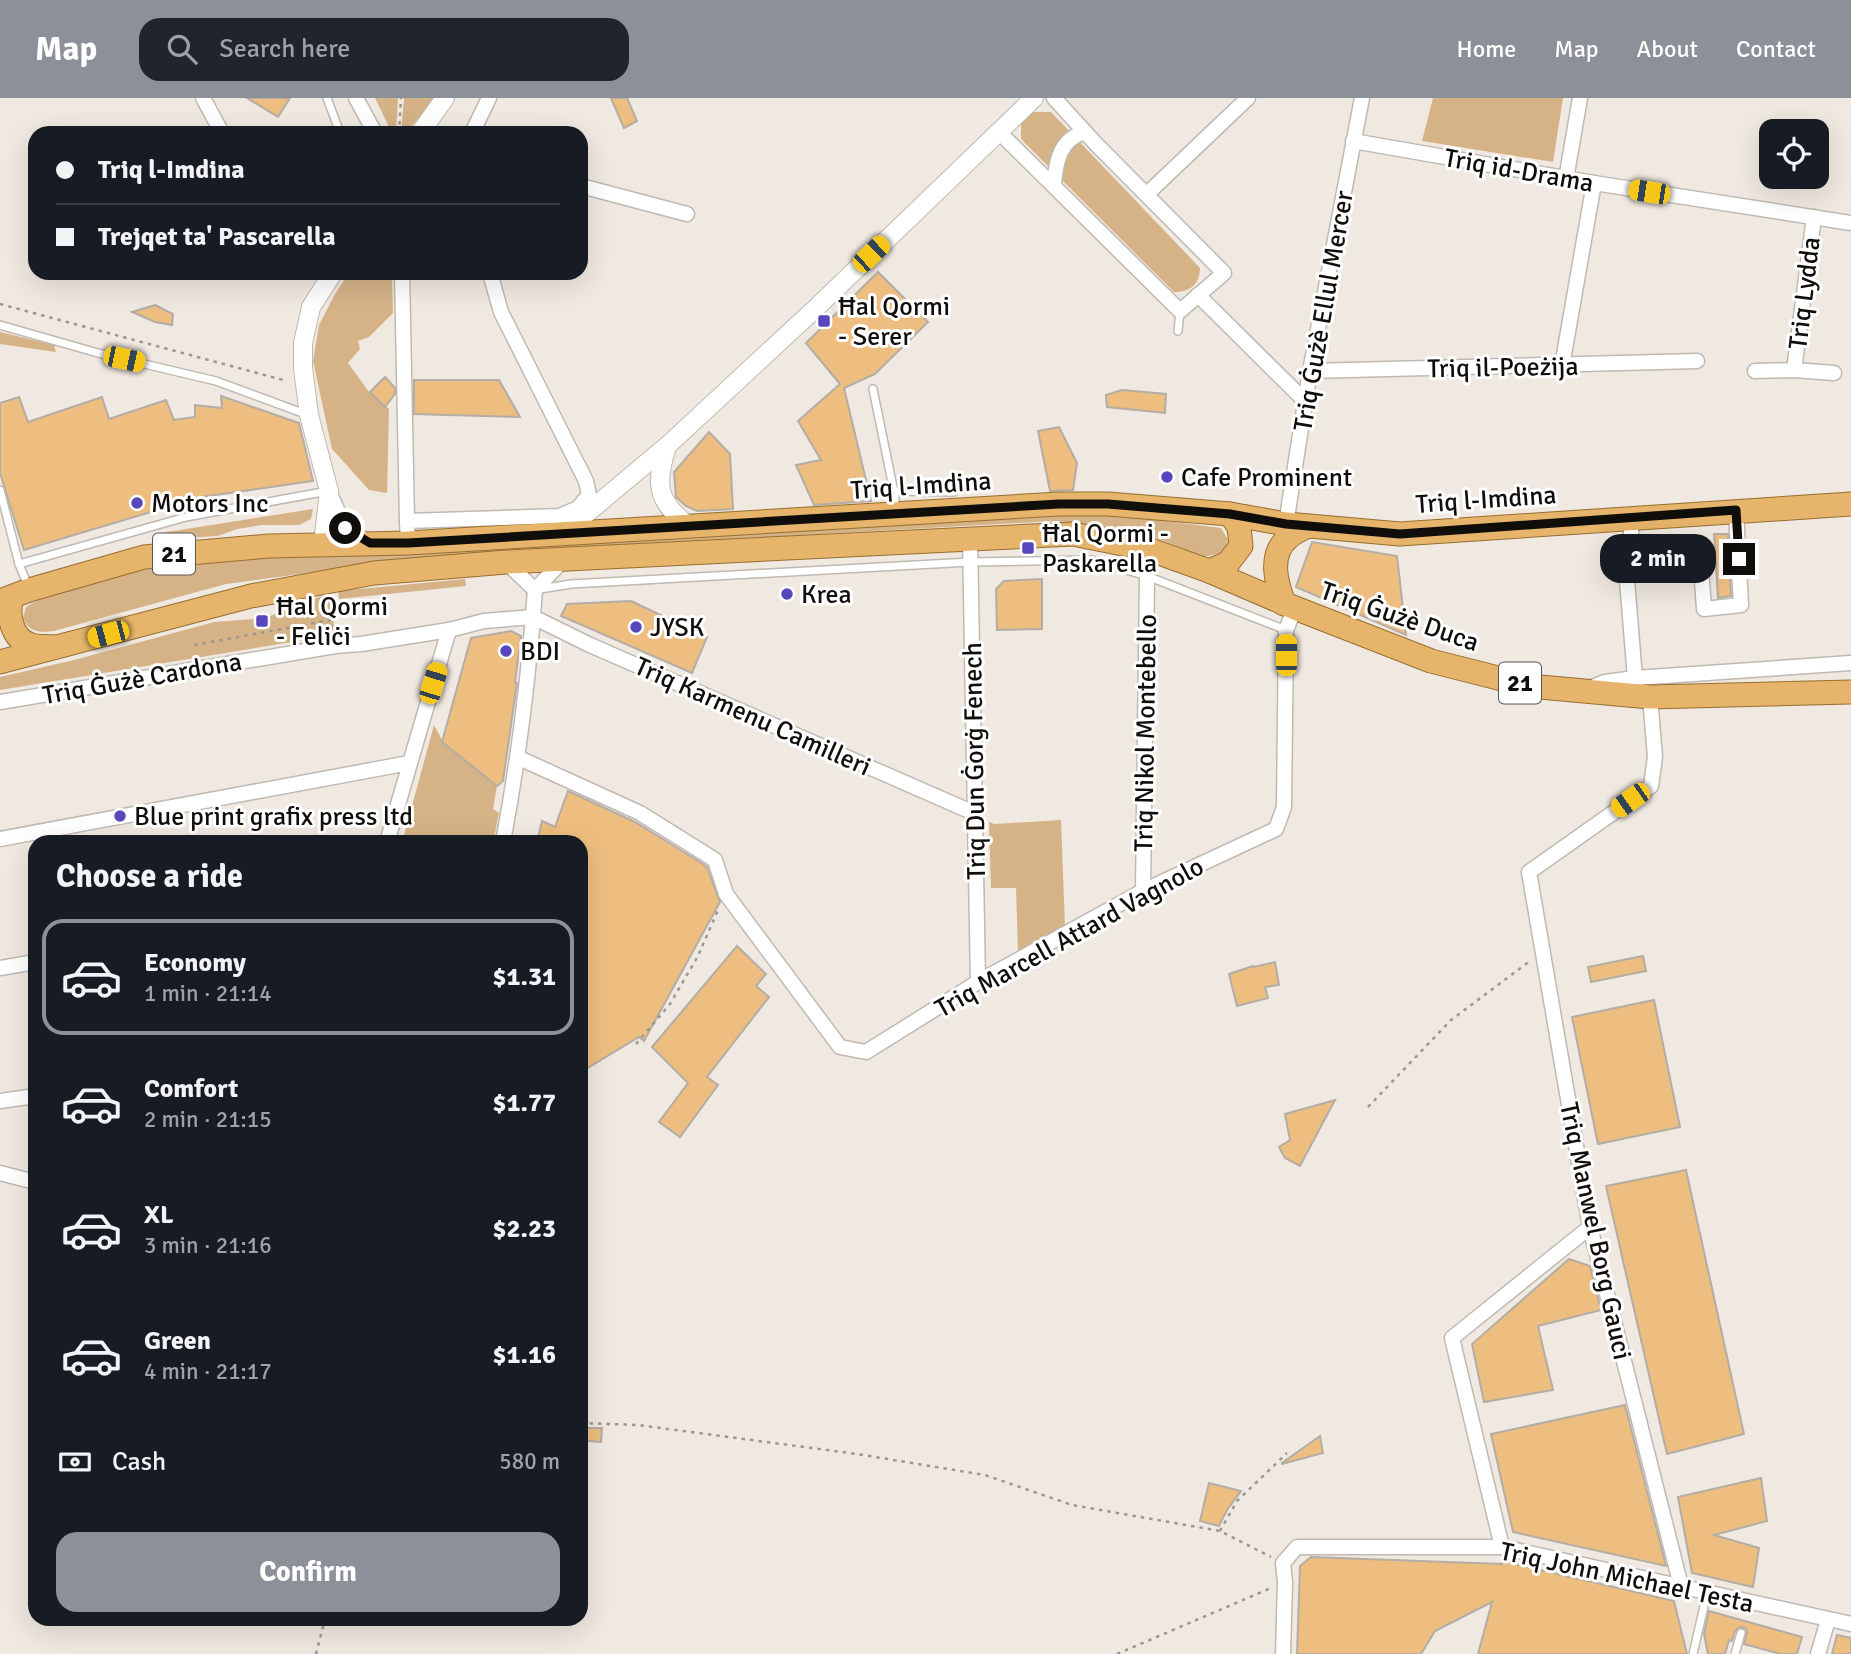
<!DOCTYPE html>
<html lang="en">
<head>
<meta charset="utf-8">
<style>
  :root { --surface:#171b24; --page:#20242c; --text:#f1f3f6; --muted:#9ea1a6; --line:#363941; --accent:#8c9099 }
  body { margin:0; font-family:Signika,sans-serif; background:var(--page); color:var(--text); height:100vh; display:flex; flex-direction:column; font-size:26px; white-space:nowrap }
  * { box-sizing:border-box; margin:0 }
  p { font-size:23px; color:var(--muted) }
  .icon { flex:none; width:38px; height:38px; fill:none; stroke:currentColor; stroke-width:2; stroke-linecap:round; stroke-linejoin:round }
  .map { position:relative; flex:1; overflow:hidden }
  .panel { position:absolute; left:28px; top:737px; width:560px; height:791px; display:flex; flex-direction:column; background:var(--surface); border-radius:21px; box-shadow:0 7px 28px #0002 }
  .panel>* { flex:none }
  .banner { position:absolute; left:28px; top:28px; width:560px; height:154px; border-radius:21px; box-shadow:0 7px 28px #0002; display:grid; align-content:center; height:154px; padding:0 28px; background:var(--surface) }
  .buttons { position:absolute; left:1759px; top:21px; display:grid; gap:14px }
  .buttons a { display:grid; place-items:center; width:70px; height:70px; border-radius:14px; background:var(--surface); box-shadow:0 7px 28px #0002; font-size:35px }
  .end { position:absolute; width:32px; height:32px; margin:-16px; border:9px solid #100e0b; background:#fff; box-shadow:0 0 0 4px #fff }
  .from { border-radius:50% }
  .bubble { position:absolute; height:49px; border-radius:21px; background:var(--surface); box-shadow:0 7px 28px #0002; font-size:23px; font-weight:800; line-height:49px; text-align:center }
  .car { position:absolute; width:21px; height:42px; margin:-21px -10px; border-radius:9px; box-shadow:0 0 5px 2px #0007; background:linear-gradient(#f5c518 24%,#345 0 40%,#f5c518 0 76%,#345 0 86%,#f5c518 0) }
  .banner b { display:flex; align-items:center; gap:24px; height:66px; font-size:26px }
  .banner b+b { border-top:2px solid var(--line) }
  .banner i { width:18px; height:18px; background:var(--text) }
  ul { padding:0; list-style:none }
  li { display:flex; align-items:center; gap:21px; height:116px; margin:0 14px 10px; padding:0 14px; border:4px solid transparent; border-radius:21px }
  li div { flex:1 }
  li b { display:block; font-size:26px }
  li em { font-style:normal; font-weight:800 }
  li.active { border-color:var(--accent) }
  li>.icon { width:63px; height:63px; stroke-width:1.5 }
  h2 { padding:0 28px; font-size:32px; line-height:84px }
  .pay { display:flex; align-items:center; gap:18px; height:77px; padding:0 28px; font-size:26px }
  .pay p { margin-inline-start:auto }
  .action { display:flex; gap:14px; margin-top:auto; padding:14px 28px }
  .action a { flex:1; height:80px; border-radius:21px; background:var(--accent); color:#fff; font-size:28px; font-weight:800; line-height:80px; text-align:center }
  header { display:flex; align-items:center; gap:42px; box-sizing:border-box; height:98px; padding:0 35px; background:var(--accent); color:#fff }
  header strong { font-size:33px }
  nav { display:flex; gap:38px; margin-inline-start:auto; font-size:24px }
  .search { width:490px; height:63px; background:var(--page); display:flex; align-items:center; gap:18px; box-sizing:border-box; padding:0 24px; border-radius:21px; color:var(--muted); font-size:26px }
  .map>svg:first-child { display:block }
  .green { fill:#d5b387 }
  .building { fill:#edbe7f; stroke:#b3ada5; stroke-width:2 }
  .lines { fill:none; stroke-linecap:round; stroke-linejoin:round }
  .service-casing { stroke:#bfb9b1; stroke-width:10 }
  .minor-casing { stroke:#bfb9b1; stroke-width:17 }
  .tertiary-casing { stroke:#bfb9b1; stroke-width:20 }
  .trunk-casing { stroke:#976e30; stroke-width:25 }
  .path { stroke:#9c9791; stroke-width:2.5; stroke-dasharray:3.5 5; stroke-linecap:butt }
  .service { stroke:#fff; stroke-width:7 }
  .minor { stroke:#fff; stroke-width:14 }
  .tertiary { stroke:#fff; stroke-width:18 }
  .trunk { stroke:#e6b46a; stroke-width:23 }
  .route { stroke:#100e0b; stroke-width:9 }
  .poi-dot { fill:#5746be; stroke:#fff; stroke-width:2.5 }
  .labels { text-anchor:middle; stroke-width:6; stroke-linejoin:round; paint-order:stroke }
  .shield { fill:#fff; stroke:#585654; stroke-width:2 }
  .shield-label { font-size:24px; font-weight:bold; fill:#100e0b }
  .street-label { font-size:26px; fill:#100e0b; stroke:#fff }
  .poi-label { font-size:26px; fill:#100e0b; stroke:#fff; text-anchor:start }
</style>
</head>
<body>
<header>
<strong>Map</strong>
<div class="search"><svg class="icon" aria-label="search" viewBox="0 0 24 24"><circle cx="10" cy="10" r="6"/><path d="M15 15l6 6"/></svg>Search here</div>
<nav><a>Home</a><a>Map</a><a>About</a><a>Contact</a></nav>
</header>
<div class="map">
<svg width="1851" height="1556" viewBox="0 0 1851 1556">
  <rect width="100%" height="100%" fill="#f0e9e1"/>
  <g class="green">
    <path d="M375 0H398L396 35 390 31Z"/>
    <path d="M404 0H435L406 35H401Z"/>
    <path d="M1433 0H1563L1553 64 1422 43Z"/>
    <path d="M1033 14H1051L1200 170C1200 186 1190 194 1174 194L1021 41V26Z"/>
    <path d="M349 175 392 176 393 215 369 239 358 243 360 251 348 265 369 294 389 311 387 395 369 392 332 351 313 263 319 227 335 196Z"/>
    <path d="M0 234 54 247 56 254 0 246Z"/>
    <path d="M313 411 311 421 299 427H262L237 431 218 438 154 442V436Z"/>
    <path d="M1109 416 1221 430 1228 442 1225 454 1204 459 1152 438 1056 423 748 440 373 466 226 486 54 533C41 535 28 534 23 520L26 509 40 500 131 473 172 466 374 453 1020 418Z"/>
    <path d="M465 481 466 488 339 501 338 493Z"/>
    <path d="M327 496 331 501 335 537 0 592V579L74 562 214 524 265 520Z"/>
    <path d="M434 627 443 644 497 688 493 711 499 715 493 744H406L403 741Z"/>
    <path d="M1061 722 1065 829 1018 854 1016 790H991L989 724 994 726Z"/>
  </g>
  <g class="building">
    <path d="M247 0H290L278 19Z"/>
    <path d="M611 0H627L637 23 624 30Z"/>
    <path d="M878 174 928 224 875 276 844 290 871 403 814 407 796 367 821 362 798 323 840 286 806 245Z"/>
    <path d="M155 207 173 216 172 227 155 224 132 214Z"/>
    <path d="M385 279 395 290V296L385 309 370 294Z"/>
    <path d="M414 282H499L520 319 414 316Z"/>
    <path d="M1122 292 1166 296 1165 315 1107 309 1106 297Z"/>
    <path d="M221 298 299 325 313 383 201 399 24 452 0 375V305L19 299 28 324 102 299 109 321 166 302 174 322 195 319V307L222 310Z"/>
    <path d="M1059 329 1077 365 1073 392 1050 393 1038 333Z"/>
    <path d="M709 334 730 356 733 411 697 413 686 408 676 399 674 374Z"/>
    <path d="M1714 436H1728L1731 498 1718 500Z"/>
    <path d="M1312 444 1397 458 1406 537 1296 489Z"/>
    <path d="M1042 481V531L997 532 996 491 1004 483Z"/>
    <path d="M631 503 707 539 692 575 561 518 567 506Z"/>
    <path d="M511 533 521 538 515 584 517 585 503 683 497 688 442 644 471 540Z"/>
    <path d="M568 693 635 724 703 766 707 769 720 804 644 943 639 939 581 974V744H537L542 723 555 729Z"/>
    <path d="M737 848 766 876 756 888 769 899 707 979 718 987 680 1039 659 1024 688 985 652 949Z"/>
    <path d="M1643 858 1646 873 1591 884 1588 869Z"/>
    <path d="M1275 864 1279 887 1265 889 1268 900 1237 908 1229 876 1253 868 1254 869Z"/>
    <path d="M1654 902 1680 1029 1598 1046 1572 919Z"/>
    <path d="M1335 1002 1300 1068 1285 1060 1279 1049 1290 1042 1285 1016Z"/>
    <path d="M1686 1072 1744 1336 1667 1356 1606 1088Z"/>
    <path d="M1569 1161 1590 1168 1601 1212 1538 1228 1553 1292 1484 1304 1472 1246Z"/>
    <path d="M1625 1307 1666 1468 1513 1434 1491 1336Z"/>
    <path d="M587 1330H602L601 1344 587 1343Z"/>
    <path d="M1320 1338 1323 1355 1282 1366V1365Z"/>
    <path d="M1761 1380 1767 1423 1714 1437 1759 1450 1753 1489 1692 1475 1678 1399Z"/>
    <path d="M1209 1385 1241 1393 1227 1412 1219 1428 1200 1423Z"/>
    <path d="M1311 1459 1502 1466V1463L1674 1503 1687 1556H1478L1492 1504 1435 1533 1421 1556H1297L1300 1468Z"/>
    <path d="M1709 1513 1802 1539 1797 1556H1781L1744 1546 1747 1534 1745 1530 1740 1529 1735 1533 1732 1543 1729 1542 1725 1556H1708L1704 1536Z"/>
    <path d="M1837 1537 1851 1540V1556H1832Z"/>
  </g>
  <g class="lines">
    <g class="service-casing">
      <g id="service">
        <path d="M327 0 340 35"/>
        <path d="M0 227 98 255 216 283 308 317"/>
        <path d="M1178 233 1180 213"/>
        <path d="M873 291 895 399V412"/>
        <path d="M0 392 19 466 28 488"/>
        <path d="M894 393 954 394"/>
        <path d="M19 466 186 419 328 393"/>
        <path d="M540 491 571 486 970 464 1091 462 1147 478 1286 532"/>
        <path d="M1693 1556 1707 1495"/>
        <path d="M1735 1556 1741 1535"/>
      </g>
    </g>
    <g class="minor-casing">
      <g id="minor">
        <path d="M203 0 222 35"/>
        <path d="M356 0 375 35"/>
        <path d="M998 33 1180 213 1224 175 1096 46 1054 0"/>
        <path d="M472 35 489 0"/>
        <path d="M1353 43 1594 85 1851 125"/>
        <path d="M1566 81 1580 0"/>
        <path d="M1054 86C1056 63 1060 41 1085 34"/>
        <path d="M581 88 687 116"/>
        <path d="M1147 96 1248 0"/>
        <path d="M402 175 407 423"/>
        <path d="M1198 197 1306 304"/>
        <path d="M1562 268 1594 85"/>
        <path d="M1794 272 1814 119"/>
        <path d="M1310 273 1697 263"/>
        <path d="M1755 273 1794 272 1834 275"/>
        <path d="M329 393 345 430 369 444"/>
        <path d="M1631 419V451L1626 470 1635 580"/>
        <path d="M1286 426 1310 273 1362 0"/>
        <path d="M970 441 978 884"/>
        <path d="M408 445 407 423 560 418 578 410 589 397 586 383 501 214 490 175"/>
        <path d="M506 464 535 492"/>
        <path d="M1701 469 1704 511 1741 507 1736 413"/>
        <path d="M533 519 590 547 974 715"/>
        <path d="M1592 589 1605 584 1635 580 1851 565"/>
        <path d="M1650 599 1655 659 1651 688 1529 774 1590 1129 1681 1488"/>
        <path d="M0 604 335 548 361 546 449 532 484 523 533 519"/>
        <path d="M519 660 640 715 715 762 726 796 840 949 866 954 978 884 1143 793 1276 731 1284 709 1286 532 1295 510"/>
        <path d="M0 741 409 665"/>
        <path d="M387 744 449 532"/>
        <path d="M503 744C519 659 529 578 535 492L564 461"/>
        <path d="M1143 793 1147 478"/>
        <path d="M0 870 35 864"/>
        <path d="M0 1003 35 998"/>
        <path d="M0 1075 35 1084"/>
        <path d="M1502 1449 1452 1240 1590 1129"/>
        <path d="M1283 1556 1285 1484 1283 1465 1297 1449H1502L1851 1526"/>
        <path d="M1818 1556 1828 1522"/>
      </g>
    </g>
    <g class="tertiary-casing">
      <g id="tertiary">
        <path d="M420 35 445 0"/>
        <path d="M667 348C655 387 656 403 690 429"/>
        <path d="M562 436 667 348 817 209 1034 0"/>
        <path d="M323 446 329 393 309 317 303 270V245L311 209 333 175"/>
      </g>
    </g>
    <g class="trunk-casing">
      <g id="trunk">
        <path d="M1209 473 1228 465 1241 448 1239 429 1230 416"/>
        <path d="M12 499C7 516 11 541 31 547 37 549 46 548 54 549"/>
        <path d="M0 503 29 492 144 459 269 448 408 445 1059 406H1108L1230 416 1286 426 1400 436 1851 406"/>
        <path d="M1284 506C1276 484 1268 456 1289 439 1294 434 1302 431 1308 428"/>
        <path d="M0 564 251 498 374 475 506 464 1073 436 1148 451 1209 473 1295 510 1431 563 1529 588 1650 599 1851 594"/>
      </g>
    </g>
    <g class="path">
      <path d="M399 35 401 0"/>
      <path d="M0 206 287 283"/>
      <path d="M194 547 331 522 332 533"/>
      <path d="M636 946 670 906 698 858 718 812"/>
      <path d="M1368 1009 1451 922 1530 863"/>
      <path d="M581 1325 638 1327 857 1356 985 1377 1072 1407 1220 1433 1271 1459"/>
      <path d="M1220 1433 1237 1403 1287 1355"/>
      <path d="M316 1556 325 1521"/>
      <path d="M1117 1556 1271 1490"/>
    </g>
    <use href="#service" class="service"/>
    <use href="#minor" class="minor"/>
    <use href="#tertiary" class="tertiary"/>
    <use href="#trunk" class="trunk"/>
  </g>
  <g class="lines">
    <path class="route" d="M345 430 370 445H408L1059 406H1108L1230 416 1286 426 1400 436 1736 412 1739 461"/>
  </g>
  <g class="poi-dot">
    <rect x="817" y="216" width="14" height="14" rx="3.5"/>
    <circle cx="1167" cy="379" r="7"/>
    <circle cx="137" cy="405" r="7"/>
    <rect x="1021" y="443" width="14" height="14" rx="3.5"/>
    <circle cx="787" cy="496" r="7"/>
    <rect x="255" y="516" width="14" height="14" rx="3.5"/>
    <circle cx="636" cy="529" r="7"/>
    <circle cx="506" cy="553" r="7"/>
    <circle cx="120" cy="718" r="7"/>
  </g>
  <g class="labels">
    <g class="shield">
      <rect x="153" y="435.5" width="42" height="41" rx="5"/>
      <rect x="1499" y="564.5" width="42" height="41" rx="5"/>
    </g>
    <g class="shield-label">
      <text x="174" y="464">21</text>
      <text x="1520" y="593">21</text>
    </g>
    <g class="street-label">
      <text transform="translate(1519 72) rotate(10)" y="9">Triq id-Drama</text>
      <text transform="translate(1804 195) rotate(-83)" y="9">Triq Lydda</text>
      <text transform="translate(1323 213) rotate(-80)" y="9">Triq Ġużè Ellul Mercer</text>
      <text transform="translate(1503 269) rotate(-1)" y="9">Triq il-Poeżija</text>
      <text transform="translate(921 387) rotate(-4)" y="9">Triq l-Imdina</text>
      <text transform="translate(1486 401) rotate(-4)" y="9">Triq l-Imdina</text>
      <text transform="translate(1400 518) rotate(19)" y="9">Triq Ġużè Duca</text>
      <text transform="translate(142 580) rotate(-10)" y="9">Triq Ġużè Cardona</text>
      <text transform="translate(753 618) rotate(24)" y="9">Triq Karmenu Camilleri</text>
      <text transform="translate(1145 635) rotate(-89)" y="9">Triq Nikol Montebello</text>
      <text transform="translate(974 663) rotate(-91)" y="9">Triq Dun Ġorġ Fenech</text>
      <text transform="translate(1069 839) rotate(-29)" y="9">Triq Marcell Attard Vagnolo</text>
      <text transform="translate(1596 1133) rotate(78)" y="9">Triq Manwel Borg Gauci</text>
      <text transform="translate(1627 1479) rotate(12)" y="9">Triq John Michael Testa</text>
    </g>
    <g class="poi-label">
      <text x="838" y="217">Ħal Qormi<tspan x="838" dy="30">- Serer</tspan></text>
      <text x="1181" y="388">Cafe Prominent</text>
      <text x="151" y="414">Motors Inc</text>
      <text x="1042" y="444">Ħal Qormi -<tspan x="1042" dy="30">Paskarella</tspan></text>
      <text x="801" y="505">Krea</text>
      <text x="276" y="517">Ħal Qormi<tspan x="276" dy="30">- Feliċi</tspan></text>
      <text x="650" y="538">JYSK</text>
      <text x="520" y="562">BDI</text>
      <text x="134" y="727">Blue print grafix press ltd</text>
    </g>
  </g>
</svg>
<div class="buttons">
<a><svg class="icon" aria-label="locate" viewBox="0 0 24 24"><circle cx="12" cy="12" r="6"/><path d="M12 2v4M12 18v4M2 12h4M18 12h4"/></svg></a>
</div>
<i class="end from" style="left:345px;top:430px"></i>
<i class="end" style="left:1739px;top:461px"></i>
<div class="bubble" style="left:1600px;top:436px;width:116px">2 min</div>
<i class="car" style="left:1649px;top:94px;rotate:279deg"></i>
<i class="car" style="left:871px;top:156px;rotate:46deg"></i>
<i class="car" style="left:124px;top:261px;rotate:102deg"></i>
<i class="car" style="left:108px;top:536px;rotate:255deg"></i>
<i class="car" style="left:1286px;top:557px;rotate:0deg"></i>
<i class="car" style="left:433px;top:585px;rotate:17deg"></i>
<i class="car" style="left:1630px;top:702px;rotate:235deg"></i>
<div class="banner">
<b><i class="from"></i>Triq l-Imdina</b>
<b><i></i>Trejqet ta' Pascarella</b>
</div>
<section class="panel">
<h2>Choose a ride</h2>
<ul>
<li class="active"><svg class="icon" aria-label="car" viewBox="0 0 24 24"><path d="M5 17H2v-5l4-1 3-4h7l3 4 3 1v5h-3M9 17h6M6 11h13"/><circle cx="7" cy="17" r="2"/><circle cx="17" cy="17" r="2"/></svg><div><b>Economy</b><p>1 min · 21:14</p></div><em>$1.31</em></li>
<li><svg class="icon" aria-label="car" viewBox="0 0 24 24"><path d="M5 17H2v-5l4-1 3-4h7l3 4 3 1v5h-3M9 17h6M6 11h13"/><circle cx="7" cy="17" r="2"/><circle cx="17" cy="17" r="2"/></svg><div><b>Comfort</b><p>2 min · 21:15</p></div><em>$1.77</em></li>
<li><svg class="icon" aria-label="car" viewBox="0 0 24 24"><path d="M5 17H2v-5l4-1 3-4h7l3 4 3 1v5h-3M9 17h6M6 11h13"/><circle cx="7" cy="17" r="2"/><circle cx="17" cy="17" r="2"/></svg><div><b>XL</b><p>3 min · 21:16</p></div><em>$2.23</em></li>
<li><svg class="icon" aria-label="car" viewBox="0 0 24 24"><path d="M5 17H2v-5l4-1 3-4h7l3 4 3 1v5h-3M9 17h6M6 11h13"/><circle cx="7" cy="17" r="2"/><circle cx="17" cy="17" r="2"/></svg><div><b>Green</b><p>4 min · 21:17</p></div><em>$1.16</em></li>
</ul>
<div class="pay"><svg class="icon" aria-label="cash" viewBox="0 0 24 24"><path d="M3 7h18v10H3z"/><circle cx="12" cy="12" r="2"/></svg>Cash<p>580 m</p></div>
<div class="action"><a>Confirm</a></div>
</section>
</div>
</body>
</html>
